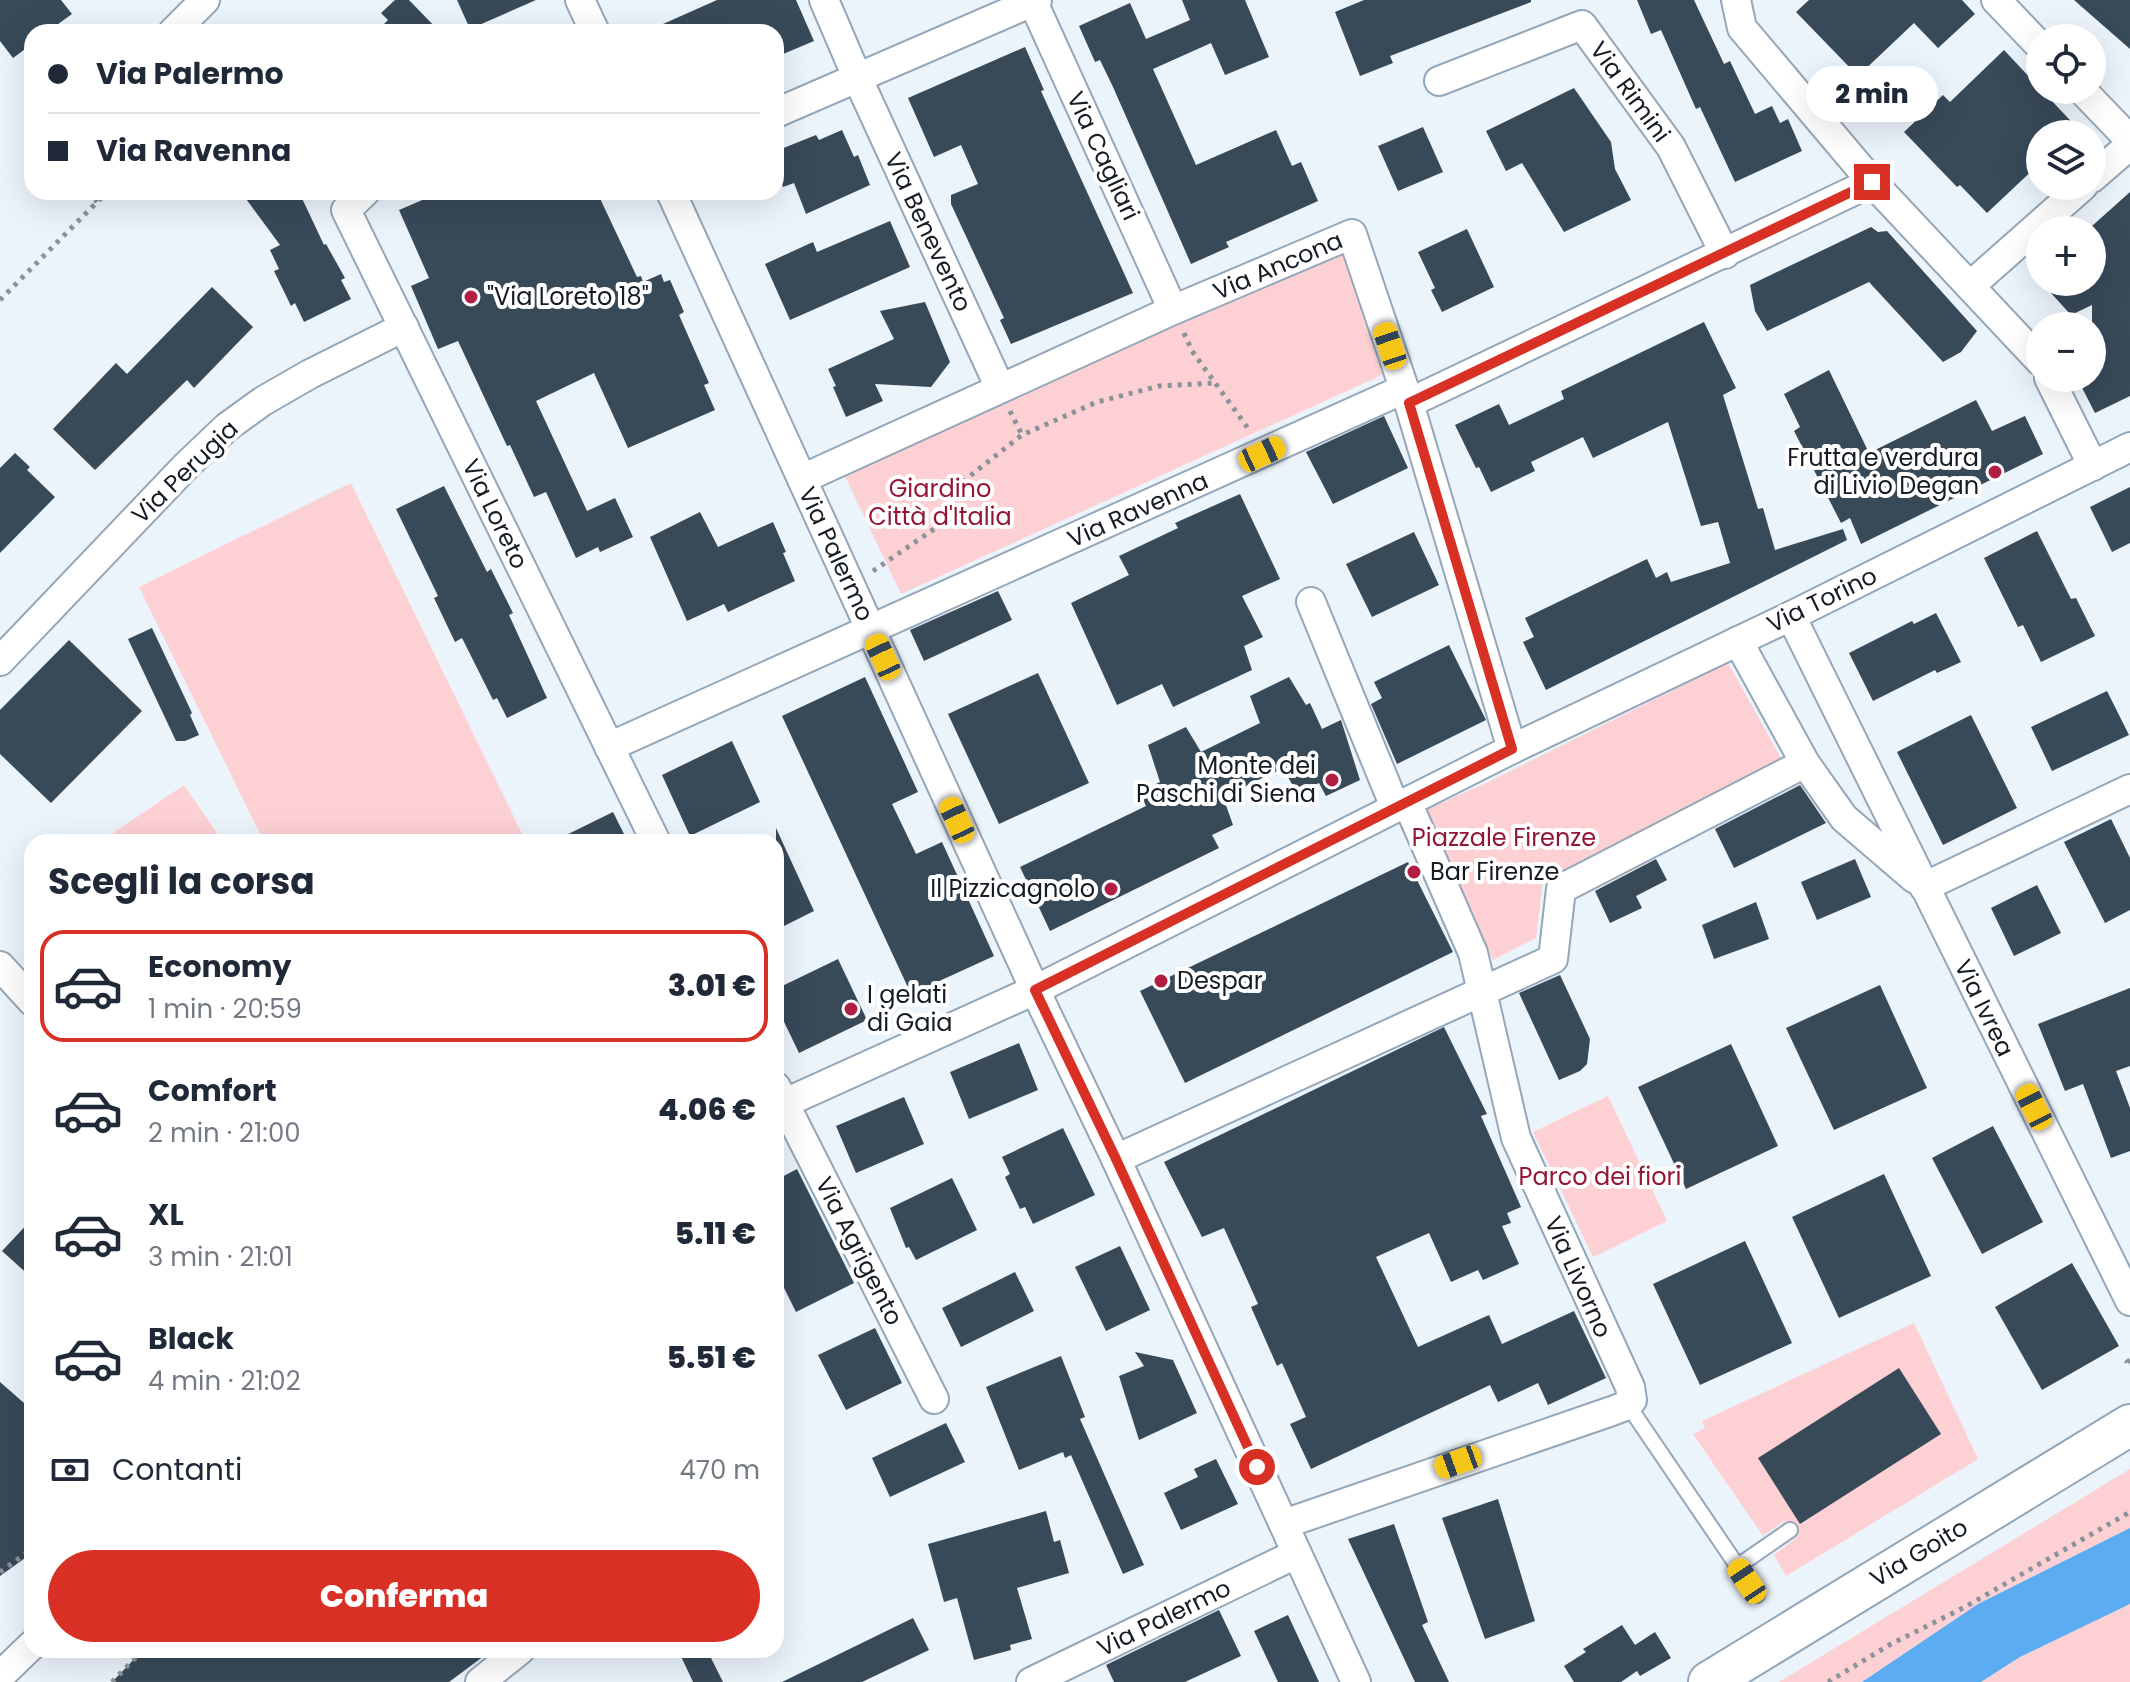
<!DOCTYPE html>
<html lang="it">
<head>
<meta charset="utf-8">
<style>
  :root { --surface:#fff; --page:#f2f2f3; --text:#1f2937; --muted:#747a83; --line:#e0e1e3; --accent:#d93025 }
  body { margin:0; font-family:Poppins,sans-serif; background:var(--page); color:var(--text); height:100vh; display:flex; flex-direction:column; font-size:30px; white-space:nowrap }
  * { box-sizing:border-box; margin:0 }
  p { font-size:26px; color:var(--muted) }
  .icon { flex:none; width:44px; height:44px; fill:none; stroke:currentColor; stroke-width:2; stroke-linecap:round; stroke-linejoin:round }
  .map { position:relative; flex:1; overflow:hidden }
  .details { position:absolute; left:24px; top:834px; width:760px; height:824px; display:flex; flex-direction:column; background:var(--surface); border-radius:24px; box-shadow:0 8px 32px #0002 }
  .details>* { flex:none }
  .top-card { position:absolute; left:24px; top:24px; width:760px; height:176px; border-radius:24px; box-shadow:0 8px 32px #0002; display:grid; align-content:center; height:176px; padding:0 24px; background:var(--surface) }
  .controls { position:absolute; left:2026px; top:24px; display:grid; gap:16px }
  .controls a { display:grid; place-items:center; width:80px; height:80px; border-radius:50%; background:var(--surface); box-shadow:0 8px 32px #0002; font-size:40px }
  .end { position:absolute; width:36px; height:36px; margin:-18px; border:10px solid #d93025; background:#fff; box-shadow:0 0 0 4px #fff }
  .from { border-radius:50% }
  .bubble { position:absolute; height:56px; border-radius:28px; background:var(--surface); box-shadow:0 8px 32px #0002; font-size:26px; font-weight:800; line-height:56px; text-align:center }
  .car { position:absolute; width:24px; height:48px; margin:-24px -12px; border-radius:10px; box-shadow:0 0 6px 2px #0007; background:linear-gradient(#f5c518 24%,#345 0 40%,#f5c518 0 76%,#345 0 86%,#f5c518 0) }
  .top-card b { display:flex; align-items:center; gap:28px; height:76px; font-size:30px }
  .top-card b+b { border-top:2px solid var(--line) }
  .top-card i { width:20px; height:20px; background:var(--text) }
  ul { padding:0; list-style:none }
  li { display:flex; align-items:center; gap:24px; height:112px; margin:0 16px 12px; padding:0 8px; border:4px solid transparent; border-radius:24px }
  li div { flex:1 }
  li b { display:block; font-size:30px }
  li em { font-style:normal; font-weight:800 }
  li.active { border-color:var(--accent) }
  li>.icon { width:72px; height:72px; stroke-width:1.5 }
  h2 { padding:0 24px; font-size:36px; line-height:96px }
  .pay { display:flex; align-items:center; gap:20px; height:88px; padding:0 24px; font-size:30px }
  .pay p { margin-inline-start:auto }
  .primary-button { display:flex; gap:16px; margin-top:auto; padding:16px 24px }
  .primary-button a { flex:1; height:92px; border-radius:48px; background:var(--accent); color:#fff; font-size:32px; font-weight:800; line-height:92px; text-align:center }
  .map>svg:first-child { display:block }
  .green { fill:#fdd1d4 }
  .water { fill:#5bacf1 }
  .building { fill:#384958 }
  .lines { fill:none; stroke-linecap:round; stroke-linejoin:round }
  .service-casing { stroke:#94a7b9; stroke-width:18 }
  .minor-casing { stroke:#94a7b9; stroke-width:32 }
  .secondary-casing { stroke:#94a7b9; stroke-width:44 }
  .path { stroke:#8b939a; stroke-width:5; stroke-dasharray:4 6; stroke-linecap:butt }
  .service { stroke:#fff; stroke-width:14 }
  .minor { stroke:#fff; stroke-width:28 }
  .secondary { stroke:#fff; stroke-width:40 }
  .route { stroke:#d93025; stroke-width:10 }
  .poi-dot { fill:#b11e43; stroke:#fff; stroke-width:3 }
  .labels { text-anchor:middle; stroke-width:8; stroke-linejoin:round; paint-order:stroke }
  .street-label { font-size:24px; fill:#151c23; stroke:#fff }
  .poi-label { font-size:24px; fill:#151c23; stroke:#fff; text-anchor:start }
  .park-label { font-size:24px; fill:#941636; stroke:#fff }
</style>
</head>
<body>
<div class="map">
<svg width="2130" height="1682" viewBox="0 0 2130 1682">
  <rect width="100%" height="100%" fill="#ebf3fb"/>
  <g class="green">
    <path d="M1342 252 1382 375 901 594 843 472Z"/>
    <path d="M351 483 526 842H264L139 587Z"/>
    <path d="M1728 663 1781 758 1543 881 1536 938 1493 960 1425 810 1484 784Z"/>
    <path d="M184 785 223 842H100Z"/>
    <path d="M1608 1096 1667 1221 1593 1257 1533 1132Z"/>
    <path d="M1914 1323 1978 1459 1786 1576 1774 1555 1796 1538 1784 1521 1763 1536 1693 1434 1705 1428 1702 1421Z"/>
    <path d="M2130 1469V1528L1978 1604 1862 1682H1779Z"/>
    <path d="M2130 1604V1682H1981L2020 1657Z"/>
  </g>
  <path class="water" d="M2130 1528V1604L2020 1657 1981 1682H1862L1978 1604Z"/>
  <g class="building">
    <path d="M0 0H61L72 14 47 32H32V44L13 58 0 41Z"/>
    <path d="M395 0H409L440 32H376L388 20 381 13Z"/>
    <path d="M457 0H536L470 29Z"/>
    <path d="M717 0H796L814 41 776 57V32H645Z"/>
    <path d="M1182 0H1245L1269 57 1225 75 1211 43 1153 69 1196 165 1276 130 1292 166 1301 162 1318 201 1226 242 1229 247 1191 264 1113 87 1100 60 1095 62 1079 26 1130 3 1146 39 1190 20Z"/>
    <path d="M1364 0H1531V2L1390 56 1393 63 1360 76 1335 12Z"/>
    <path d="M1637 0H1694L1724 64 1730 61 1755 114 1772 106 1780 123 1788 119 1802 151 1735 182 1700 107 1696 109 1661 30 1651 34Z"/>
    <path d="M1809 0H1962L1975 14 1938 48 1914 23 1858 76 1796 12Z"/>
    <path d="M2074 0H2130V49Z"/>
    <path d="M1025 47 1044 90 1041 91 1133 293 1011 344 1000 320 1004 318 951 204V195L978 184 961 145 934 157 908 98Z"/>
    <path d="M2004 50 2083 134H2040V163L1987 213 1960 185 1957 187 1904 132 1943 95 1950 102Z"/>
    <path d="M1574 88 1611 142 1615 169 1631 200 1564 232 1522 163 1506 171 1486 131Z"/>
    <path d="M1423 127 1443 172 1398 191 1378 146Z"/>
    <path d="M842 130 854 157 858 155 870 185 806 214 794 183 783 187 776 170V151L816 135 819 140Z"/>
    <path d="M241 192H299L324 245 326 244 345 278 341 280 351 299 304 322 295 303 291 306 274 271 279 269 270 250 280 245Z"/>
    <path d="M441 192H597L637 277 641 276 643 282 661 274 664 282 670 280 684 312 679 315 709 383 704 385 715 410 628 448 594 373 536 401 587 511 615 498 633 537 600 552 598 547 576 558 546 492 534 497 510 445 507 446 458 341 438 349 411 286 429 278 399 210Z"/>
    <path d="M2130 192V396L2095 413 2077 378H2092V305L2071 315 2041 282H2092V226Z"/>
    <path d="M890 221 910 267 790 320 765 264 813 242 817 252Z"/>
    <path d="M1871 227 1878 232 1887 231 1977 331 1961 352 1943 362 1869 282 1767 331 1755 311 1750 285Z"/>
    <path d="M1467 229 1494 287 1442 312 1431 290 1435 288 1418 252Z"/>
    <path d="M212 287 253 327 194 388 187 380 95 470 53 429 116 363 127 374Z"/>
    <path d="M925 302 950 362 931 387 875 384 883 401 846 417 833 387 836 386 828 369 894 339 880 311Z"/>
    <path d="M1704 322 1736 388 1723 395 1758 509 1763 508 1775 550 1843 529 1847 540 1546 690 1523 642 1534 637 1525 618 1647 559 1656 578 1667 572 1671 582 1730 563 1718 522 1701 526 1668 422 1593 458 1583 437 1531 462 1535 471 1491 492 1479 467 1476 468 1455 425 1499 404 1509 425 1564 399 1561 391Z"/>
    <path d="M1829 370 1869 453 1976 400 1992 431 2025 416 2043 454 1861 544 1850 518 1841 523 1794 431 1800 427 1784 394Z"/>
    <path d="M1384 416 1408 468 1333 504 1306 452Z"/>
    <path d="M15 453 30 467 27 470 55 497 0 553V468Z"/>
    <path d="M444 486 487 572 491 569 513 613 509 615 547 698 507 718 497 698 493 700 462 638 455 642 434 598 438 596 396 509Z"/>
    <path d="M2130 487V543L2112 552 2090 507Z"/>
    <path d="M1240 494 1280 579 1242 596 1263 637 1244 646 1252 670 1173 707 1162 684 1117 705 1071 603 1129 575 1119 556 1178 528 1175 523Z"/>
    <path d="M700 512 718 547 773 522 786 552 783 553 795 581 728 612 724 604 687 621 650 537Z"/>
    <path d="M2037 531 2071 599 2076 598 2095 636 2041 662 2023 625 2018 627 1984 558Z"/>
    <path d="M1414 532 1439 585 1372 617 1346 564Z"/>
    <path d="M998 591 1012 620 924 661 910 630Z"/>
    <path d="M1936 613 1961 662 1937 673 1935 670 1873 701 1849 653 1912 621 1914 624Z"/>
    <path d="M152 628 192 713 190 715 199 735 185 741H176L128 639Z"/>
    <path d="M69 640 142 711 51 803 0 754V710Z"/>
    <path d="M1449 645 1486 720 1397 764 1371 704 1382 698 1374 682Z"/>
    <path d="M1038 673 1089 783 999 824 948 714Z"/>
    <path d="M865 677 918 792 892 804 916 854 942 842 994 956 911 994 782 716Z"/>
    <path d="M1289 677 1306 705 1310 703 1322 729 1341 720 1360 780 1326 796 1319 783 1297 793 1283 768 1223 797 1233 825 1212 835 1219 848 1050 931 1020 867 1146 806 1140 792 1160 782 1148 745 1186 727 1201 752 1260 723 1250 696Z"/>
    <path d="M2107 691 2129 735 2052 771 2031 727Z"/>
    <path d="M1971 715 2017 808 1943 845 1897 752Z"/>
    <path d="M732 741 760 802 690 836 662 775Z"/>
    <path d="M1800 785 1826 823 1734 868 1715 829Z"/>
    <path d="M613 812 628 842H552Z"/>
    <path d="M2111 819 2130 858V910L2105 923 2064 842Z"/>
    <path d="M776 828 814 911 776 930Z"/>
    <path d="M1656 859 1667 880 1636 896 1642 908 1610 923 1595 891Z"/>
    <path d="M1855 859 1871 897 1817 920 1801 882Z"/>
    <path d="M1408 862 1453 952 1185 1083 1140 991Z"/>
    <path d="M2037 885 2061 933 2014 956 1991 908Z"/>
    <path d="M1756 902 1769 939 1714 959 1702 925Z"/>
    <path d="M838 959 867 1020 799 1053 776 1005V989Z"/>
    <path d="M1560 975 1590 1039 1587 1064 1580 1071 1559 1080 1519 993Z"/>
    <path d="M1880 985 1927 1088 1834 1130 1786 1028Z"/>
    <path d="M2130 988V1066L2116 1071 2130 1108V1151L2111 1158 2083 1084 2065 1091 2038 1024Z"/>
    <path d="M1444 1027 1487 1114 1481 1116 1521 1207 1507 1213 1511 1223 1502 1226 1519 1264 1483 1280 1478 1270 1451 1282 1429 1233 1376 1257 1418 1347 1489 1315 1502 1344 1574 1311 1606 1378 1548 1405 1538 1383 1498 1402 1490 1385 1311 1469 1290 1424 1306 1417 1282 1363 1277 1366 1251 1307 1258 1304 1224 1228 1202 1237 1164 1162Z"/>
    <path d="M1019 1043 1038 1090 969 1119 950 1072Z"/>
    <path d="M1731 1044 1778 1146 1686 1189 1638 1087Z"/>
    <path d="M904 1097 924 1144 856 1173 836 1126Z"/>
    <path d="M1993 1126 2043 1222 1982 1254 1932 1158Z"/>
    <path d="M1063 1128 1095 1195 1033 1224 1025 1207 1020 1209 1005 1177 1010 1174 1002 1157Z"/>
    <path d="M797 1169 854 1283 796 1312 776 1272V1180Z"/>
    <path d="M1884 1174 1931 1276 1839 1318 1792 1217Z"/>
    <path d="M952 1178 977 1230 916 1260 909 1247 906 1248 890 1208Z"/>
    <path d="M32 1219V1278L2 1251Z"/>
    <path d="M1745 1241 1792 1343 1700 1385 1653 1284Z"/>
    <path d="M1120 1246 1150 1310 1106 1331 1075 1267Z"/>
    <path d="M2072 1263 2119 1346 2042 1390 1995 1307Z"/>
    <path d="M1015 1272 1034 1311 961 1347 942 1308Z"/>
    <path d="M875 1328 902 1383 846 1410 818 1355Z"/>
    <path d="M1135 1352 1173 1360 1197 1413 1139 1440 1119 1376 1144 1366Z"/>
    <path d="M1061 1356 1085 1417 1080 1419 1144 1565 1123 1574 1071 1455 1065 1458 1063 1452 1019 1470 986 1387Z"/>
    <path d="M1899 1368 1941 1434 1800 1524 1758 1458Z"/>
    <path d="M0 1382 32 1410V1553L0 1576Z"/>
    <path d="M946 1423 965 1462 890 1497 872 1458Z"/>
    <path d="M1216 1459 1238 1504 1181 1530 1164 1493 1198 1477 1194 1469Z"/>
    <path d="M1498 1499 1535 1621 1485 1639 1442 1518Z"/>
    <path d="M1046 1511 1054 1542 1060 1540 1069 1573 1017 1588 1032 1639 1010 1645 1011 1650 974 1660 957 1598 944 1602 928 1544Z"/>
    <path d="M1394 1524 1428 1622 1422 1625 1449 1682H1415L1348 1539Z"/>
    <path d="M1219 1610 1241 1656 1185 1682H1114L1106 1665Z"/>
    <path d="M1288 1615 1319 1682H1278L1254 1631Z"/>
    <path d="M913 1618 929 1650 862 1682H782Z"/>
    <path d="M1622 1625 1635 1645 1655 1632 1671 1658 1640 1676 1637 1671 1621 1682H1574L1564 1666 1586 1652 1583 1649Z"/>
    <path d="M143 1650H492L449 1682H112Z"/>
    <path d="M678 1650H707L723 1682H693Z"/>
  </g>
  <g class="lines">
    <g class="service-casing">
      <g id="service">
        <path d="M1628 1405 1757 1595"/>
        <path d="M1738 1566 1790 1530"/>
      </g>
    </g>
    <g class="minor-casing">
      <g id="minor">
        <path d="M580 0 595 32"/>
        <path d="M824 0 857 77 1000 388"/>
        <path d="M1736 0 1742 28 1872 182 2040 361"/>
        <path d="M1996 0 2040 46"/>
        <path d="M1033 2 1173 310"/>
        <path d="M173 32 205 0"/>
        <path d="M1439 81 1582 25 1671 147 1725 254"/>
        <path d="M2082 90 2130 140"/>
        <path d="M776 113 1037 0"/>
        <path d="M2092 178 2130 145"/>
        <path d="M365 192 346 210 656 842"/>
        <path d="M671 192 1035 990 1116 1159 1356 1682"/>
        <path d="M1970 286 2083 186"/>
        <path d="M2049 378 2093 466"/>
        <path d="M1409 403 1872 182"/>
        <path d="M802 479 1173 310 1352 234 1409 403 1512 749"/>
        <path d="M1311 602 1395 807"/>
        <path d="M1791 616 2130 1301"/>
        <path d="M1738 641 1805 763 1844 818 1914 878"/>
        <path d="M0 661 186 466 227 427 263 401 310 374 404 327"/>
        <path d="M609 747 1404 389"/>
        <path d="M1924 887 2130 789"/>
        <path d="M0 966 32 1001"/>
        <path d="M776 1087 934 1399"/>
        <path d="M776 1107 1035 990 1512 749 1791 616 2130 447"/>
        <path d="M1116 1159 1553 959 1561 889 1805 763"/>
        <path d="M1284 1524 1612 1411 1628 1405 1632 1400 1630 1387 1516 1138 1473 953 1407 802"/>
        <path d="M0 1676 32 1645"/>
        <path d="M480 1682 520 1650"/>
        <path d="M1031 1682 1296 1554"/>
      </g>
    </g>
    <g class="secondary-casing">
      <path id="secondary" d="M1709 1682 2130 1425"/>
    </g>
    <g class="path">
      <path d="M29 110 32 114"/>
      <path d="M89 192 97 202"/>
      <path d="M0 300 107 192"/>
      <path d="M1184 333 1192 351 1250 431"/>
      <path d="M1010 411 1022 435"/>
      <path d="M873 571 940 525 966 479 1022 435 1097 402 1159 386 1214 383"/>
      <path d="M2130 1360 2127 1362 2130 1366"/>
      <path d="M0 1572 32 1549"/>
      <path d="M112 1682 143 1650"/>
      <path d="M1828 1682 1891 1644 1963 1608 2130 1512"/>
    </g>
    <use href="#service" class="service"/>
    <use href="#minor" class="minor"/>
    <use href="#secondary" class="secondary"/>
  </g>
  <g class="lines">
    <path class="route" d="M1257 1467 1116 1159 1035 990 1512 749 1409 403 1872 182"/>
  </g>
  <g class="poi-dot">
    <circle cx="471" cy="297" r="8"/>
    <circle cx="1995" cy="472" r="8"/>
    <circle cx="1332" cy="780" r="8"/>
    <circle cx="1414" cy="872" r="8"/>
    <circle cx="1111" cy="889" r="8"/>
    <circle cx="1161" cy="981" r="8"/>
    <circle cx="851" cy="1009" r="8"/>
  </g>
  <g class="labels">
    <g class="street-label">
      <text transform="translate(1630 92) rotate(54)" y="8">Via Rimini</text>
      <text transform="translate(1103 156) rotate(65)" y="8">Via Cagliari</text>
      <text transform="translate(928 232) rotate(65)" y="8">Via Benevento</text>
      <text transform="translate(1278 266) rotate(-23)" y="8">Via Ancona</text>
      <text transform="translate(185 472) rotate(-44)" y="8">Via Perugia</text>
      <text transform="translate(1138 510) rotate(-24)" y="8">Via Ravenna</text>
      <text transform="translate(495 514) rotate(64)" y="8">Via Loreto</text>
      <text transform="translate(836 554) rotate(65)" y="8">Via Palermo</text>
      <text transform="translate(1822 600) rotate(-26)" y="8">Via Torino</text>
      <text transform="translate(1984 1008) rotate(64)" y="8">Via Ivrea</text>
      <text transform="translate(859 1251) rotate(63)" y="8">Via Agrigento</text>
      <text transform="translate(1578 1277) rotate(66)" y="8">Via Livorno</text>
      <text transform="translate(1919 1553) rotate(-31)" y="8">Via Goito</text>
      <text transform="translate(1164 1618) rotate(-26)" y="8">Via Palermo</text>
    </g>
    <g class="poi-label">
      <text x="487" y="305">"Via Loreto 18"</text>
      <text x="1979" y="466" text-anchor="end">Frutta e verdura<tspan x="1979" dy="28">di Livio Degan</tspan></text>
      <text x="1316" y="774" text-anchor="end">Monte dei<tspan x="1316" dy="28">Paschi di Siena</tspan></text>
      <text x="1430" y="880">Bar Firenze</text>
      <text x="1095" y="897" text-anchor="end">Il Pizzicagnolo</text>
      <text x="1177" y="989">Despar</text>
      <text x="867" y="1003">I gelati<tspan x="867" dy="28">di Gaia</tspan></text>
    </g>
    <g class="park-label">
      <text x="940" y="497">Giardino<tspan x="940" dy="28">Città d'Italia</tspan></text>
      <text x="1504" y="846">Piazzale Firenze</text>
      <text x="1600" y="1185">Parco dei fiori</text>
    </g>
  </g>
</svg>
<div class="controls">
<a><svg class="icon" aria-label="locate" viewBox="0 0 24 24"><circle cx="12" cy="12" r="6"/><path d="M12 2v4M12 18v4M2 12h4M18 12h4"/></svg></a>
<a><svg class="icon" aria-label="layers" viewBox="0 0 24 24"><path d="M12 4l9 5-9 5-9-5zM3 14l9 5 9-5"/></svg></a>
<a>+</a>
<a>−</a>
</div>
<i class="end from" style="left:1257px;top:1467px"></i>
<i class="end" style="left:1872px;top:182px"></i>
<div class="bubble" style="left:1806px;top:66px;width:132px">2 min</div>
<i class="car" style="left:1390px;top:346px;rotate:341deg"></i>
<i class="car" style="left:1262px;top:454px;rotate:65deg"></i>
<i class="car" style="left:883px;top:657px;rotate:335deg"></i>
<i class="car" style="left:957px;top:820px;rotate:335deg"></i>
<i class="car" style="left:2034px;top:1107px;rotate:333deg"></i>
<i class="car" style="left:1458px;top:1462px;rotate:250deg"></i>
<i class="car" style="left:1747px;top:1581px;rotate:326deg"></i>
<div class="top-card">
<b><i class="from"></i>Via Palermo</b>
<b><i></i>Via Ravenna</b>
</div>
<section class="details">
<h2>Scegli la corsa</h2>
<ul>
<li class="active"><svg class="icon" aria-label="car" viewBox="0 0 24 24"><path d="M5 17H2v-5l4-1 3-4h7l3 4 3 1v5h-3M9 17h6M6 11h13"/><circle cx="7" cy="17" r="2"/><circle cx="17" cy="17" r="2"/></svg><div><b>Economy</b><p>1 min · 20:59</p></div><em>3.01 €</em></li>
<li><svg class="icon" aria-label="car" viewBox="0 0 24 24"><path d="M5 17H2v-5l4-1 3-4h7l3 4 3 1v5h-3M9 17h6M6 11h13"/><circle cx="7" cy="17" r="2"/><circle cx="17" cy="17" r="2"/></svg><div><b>Comfort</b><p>2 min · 21:00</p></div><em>4.06 €</em></li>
<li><svg class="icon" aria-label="car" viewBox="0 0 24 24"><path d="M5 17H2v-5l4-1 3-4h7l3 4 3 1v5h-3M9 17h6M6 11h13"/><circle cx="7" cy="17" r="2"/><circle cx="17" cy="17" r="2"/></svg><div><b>XL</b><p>3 min · 21:01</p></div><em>5.11 €</em></li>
<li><svg class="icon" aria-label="car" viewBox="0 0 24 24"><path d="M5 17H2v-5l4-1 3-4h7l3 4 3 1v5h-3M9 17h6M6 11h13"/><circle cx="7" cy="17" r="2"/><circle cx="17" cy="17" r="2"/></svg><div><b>Black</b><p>4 min · 21:02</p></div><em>5.51 €</em></li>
</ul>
<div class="pay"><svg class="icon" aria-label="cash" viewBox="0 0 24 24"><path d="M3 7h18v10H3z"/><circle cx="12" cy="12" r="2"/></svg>Contanti<p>470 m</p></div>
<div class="primary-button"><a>Conferma</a></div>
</section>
</div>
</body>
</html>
